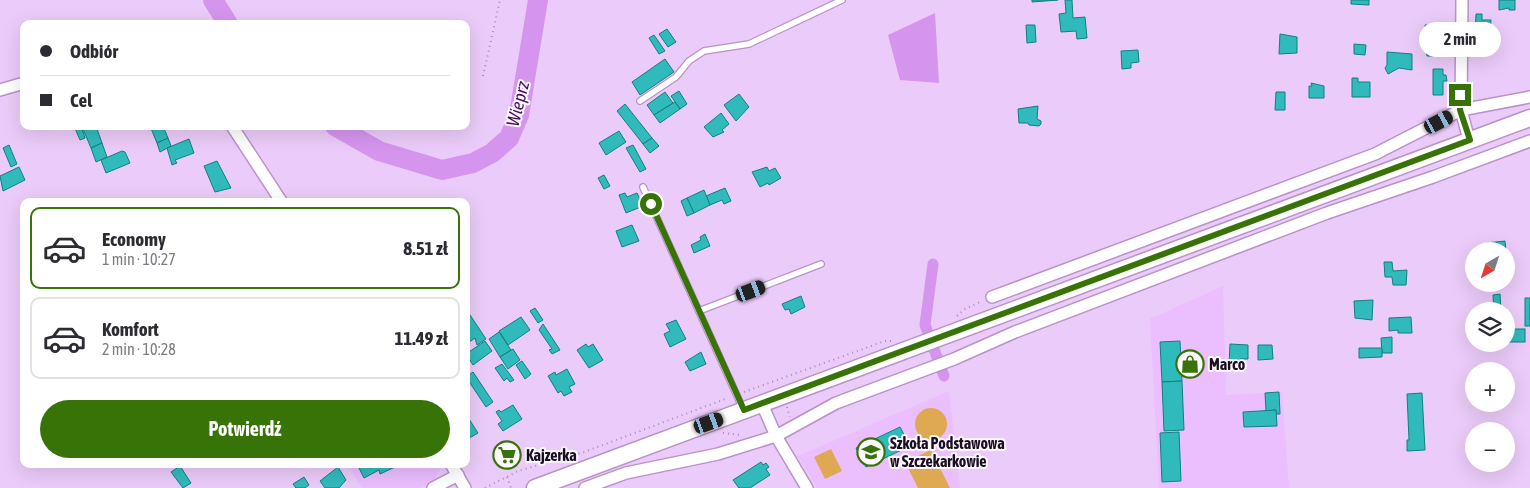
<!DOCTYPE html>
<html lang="pl">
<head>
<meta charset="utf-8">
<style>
  :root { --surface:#fff; --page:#f7f7f7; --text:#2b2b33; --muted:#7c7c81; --line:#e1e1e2; --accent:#377306 }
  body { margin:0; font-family:"Asap Condensed",sans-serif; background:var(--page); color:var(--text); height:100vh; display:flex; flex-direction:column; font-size:19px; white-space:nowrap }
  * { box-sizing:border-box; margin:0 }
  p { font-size:16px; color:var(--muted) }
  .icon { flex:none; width:28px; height:28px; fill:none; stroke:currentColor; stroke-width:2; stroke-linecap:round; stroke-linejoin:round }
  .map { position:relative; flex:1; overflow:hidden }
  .panel { position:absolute; left:20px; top:198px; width:450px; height:270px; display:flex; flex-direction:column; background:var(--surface); border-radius:10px; box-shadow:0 5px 20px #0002 }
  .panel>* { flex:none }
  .hud { position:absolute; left:20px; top:20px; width:450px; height:110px; border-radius:10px; box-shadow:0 5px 20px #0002; display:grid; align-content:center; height:110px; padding:0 20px; background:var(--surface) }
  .needle { width:32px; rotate:219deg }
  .controls { position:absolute; left:1465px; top:242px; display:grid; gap:10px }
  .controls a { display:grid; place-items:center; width:50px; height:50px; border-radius:50%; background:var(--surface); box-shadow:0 5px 20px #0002; font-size:25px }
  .end { position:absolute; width:22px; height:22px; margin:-11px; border:6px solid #377306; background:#fff; box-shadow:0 0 0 2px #fff }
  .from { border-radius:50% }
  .bubble { position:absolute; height:35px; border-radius:18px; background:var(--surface); box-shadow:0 5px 20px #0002; font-size:16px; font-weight:700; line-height:35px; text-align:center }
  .car { position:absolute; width:15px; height:30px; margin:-15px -8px; border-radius:6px; box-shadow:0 0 4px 1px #0007; background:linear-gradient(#222 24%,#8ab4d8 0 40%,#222 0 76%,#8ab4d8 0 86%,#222 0) }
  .hud b { display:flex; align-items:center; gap:18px; height:48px; font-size:19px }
  .hud b+b { border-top:1px solid var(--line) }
  .hud i { width:12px; height:12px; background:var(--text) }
  ul { padding:9px 0 0; list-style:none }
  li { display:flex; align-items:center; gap:15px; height:82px; margin:0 10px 8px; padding:0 10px; border:2px solid var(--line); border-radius:10px }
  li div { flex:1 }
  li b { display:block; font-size:19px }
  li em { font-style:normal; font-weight:700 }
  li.selected { border-color:var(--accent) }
  li>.icon { width:45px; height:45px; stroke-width:1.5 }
  .action { display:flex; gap:10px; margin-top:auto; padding:10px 20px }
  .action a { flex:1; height:58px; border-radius:30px; background:var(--accent); color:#fff; font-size:20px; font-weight:700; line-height:58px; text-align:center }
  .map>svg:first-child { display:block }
  .built { fill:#ebbefe }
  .green { fill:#dfa852 }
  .water { fill:#d595ee }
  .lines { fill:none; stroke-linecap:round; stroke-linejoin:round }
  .canal { stroke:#d595ee; stroke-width:11 }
  .river { stroke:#d595ee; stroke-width:20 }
  .building { fill:#31babb; stroke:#127f80 }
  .lane-casing { stroke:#b992c9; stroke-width:8 }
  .street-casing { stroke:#b992c9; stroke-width:14 }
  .secondary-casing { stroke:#b992c9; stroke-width:19 }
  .path { stroke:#a88eb4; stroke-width:2; stroke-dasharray:1 4; stroke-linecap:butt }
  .lane { stroke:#fff; stroke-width:5.5 }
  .street { stroke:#fff; stroke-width:11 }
  .secondary { stroke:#fff; stroke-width:16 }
  .route { stroke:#377306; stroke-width:6 }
  .labels { text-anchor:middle; stroke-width:4; stroke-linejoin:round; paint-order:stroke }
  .poi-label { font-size:16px; font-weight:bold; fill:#1c0e22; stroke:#fcf8fe; text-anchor:start }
  .water-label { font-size:18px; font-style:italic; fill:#4a0e5e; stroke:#fcf8fe }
</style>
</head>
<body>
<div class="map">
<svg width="1530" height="488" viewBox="0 0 1530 488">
  <rect width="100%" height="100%" fill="#ebcbf9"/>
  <g class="built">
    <path d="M1223 286 1226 395 1282 392 1289 488H1159L1150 319Z"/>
    <path d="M949 391 960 488H817L798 456Z"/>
    <path d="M347 464H439L441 468 433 481 420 488H362Z"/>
  </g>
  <g class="green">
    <circle cx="931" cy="424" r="16"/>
    <path d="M831 449 842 471 825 479 814 457Z"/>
    <path d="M931 450 950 488H918L905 462Z"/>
  </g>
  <path class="water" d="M935 13 939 83 900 80 888 35Z"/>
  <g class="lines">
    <path class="canal" d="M933 264 925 325 944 376"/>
    <g class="river">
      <path d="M213 0 228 24"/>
      <path d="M335 126 379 151 442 170 473 163 492 153 509 138 519 115 538 0"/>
    </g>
  </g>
  <g class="building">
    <path d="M1032 0H1058L1032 2Z"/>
    <path d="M1065 0H1072L1073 18 1085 17 1087 38 1077 39 1076 31 1061 32 1059 14 1066 13Z"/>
    <path d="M1351 0H1369V5L1351 4Z"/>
    <path d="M1499 0H1515V10H1509V8L1499 10Z"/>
    <path d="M1476 14H1482V20H1491L1490 36 1475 35Z"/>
    <path d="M1446 24 1447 35 1426 37 1425 25Z"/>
    <path d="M1026 25H1035L1036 42 1027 43Z"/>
    <path d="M667 29 676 42 668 47 659 34Z"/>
    <path d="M1280 34 1297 37V53L1279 54Z"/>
    <path d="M654 35 665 51 659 54 649 38Z"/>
    <path d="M1433 36V56H1427L1424 37Z"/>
    <path d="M1354 44 1366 45 1365 55 1354 54Z"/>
    <path d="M1138 50 1139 62 1131 63V68L1122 69 1121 51Z"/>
    <path d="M1387 52 1412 54V70L1399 68 1388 74 1385 68 1387 65Z"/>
    <path d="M665 59 674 72 640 95 632 82Z"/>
    <path d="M1433 69H1443V75H1446L1447 81H1443V95H1433Z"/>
    <path d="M1352 78H1358V82H1370V97H1352Z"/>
    <path d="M1311 83 1324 86V98H1309V86H1312Z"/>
    <path d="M679 91 687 104 680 109 671 96Z"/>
    <path d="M665 92 673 103 654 115 647 105Z"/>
    <path d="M1276 92H1285V110H1275Z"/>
    <path d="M739 94 749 107 736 121 724 105Z"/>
    <path d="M675 102 680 109 660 123 654 115Z"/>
    <path d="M625 104 652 138 643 144 617 111Z"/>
    <path d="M1038 106 1037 119 1041 121V124L1039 126 1029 125 1028 123H1019L1018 109Z"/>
    <path d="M721 113 729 124 722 130 724 132 713 137 704 127Z"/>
    <path d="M74 126H81L85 138 80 140Z"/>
    <path d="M89 126H96L102 143 91 148 83 129Z"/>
    <path d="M150 126H163L168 138 157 143Z"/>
    <path d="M619 131 626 142 606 155 599 143Z"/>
    <path d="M168 138 171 146 160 152 157 143Z"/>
    <path d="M652 138 659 146 650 153 643 144Z"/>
    <path d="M189 139 194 153 175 160 177 163 172 165 167 148Z"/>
    <path d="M102 143 107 157 96 162 91 148Z"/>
    <path d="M9 145 17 164 11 167 3 148Z"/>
    <path d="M633 145 646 169 640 172 626 148Z"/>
    <path d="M122 151 125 152 130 163 106 173 101 160Z"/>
    <path d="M217 161 231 188 215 192 204 166Z"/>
    <path d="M19 167 25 180 3 191 0 176Z"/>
    <path d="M767 167 769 171 775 168 781 178 769 185 768 183 760 187 752 172Z"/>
    <path d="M604 175 610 186 604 189 598 178Z"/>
    <path d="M725 188 731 201 724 204 722 200 710 205 706 196Z"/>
    <path d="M704 190 710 205 694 213 687 198Z"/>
    <path d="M625 193 627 197 637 193 643 206 626 213 619 195Z"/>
    <path d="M687 198 694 213 687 216 681 201Z"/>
    <path d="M632 225 639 241 622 247 616 231Z"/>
    <path d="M705 234 710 246 694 253 691 245 701 240 700 237Z"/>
    <path d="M1505 241 1506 251H1486V243Z"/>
    <path d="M1384 262H1392L1393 271 1407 270 1406 285H1393L1392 277H1385Z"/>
    <path d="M1500 294 1501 311H1494L1493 295Z"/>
    <path d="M801 296 805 307 791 314 789 309 785 310 782 304Z"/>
    <rect x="1525" y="298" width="5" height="28"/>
    <path d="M1373 300 1372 320 1355 318 1354 301Z"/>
    <path d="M535 308 543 320 538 323 530 311Z"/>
    <path d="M466 309 486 339 477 345 475 338 468 343 466 341Z"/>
    <path d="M521 317 530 330 508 345 499 331Z"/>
    <path d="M1411 317 1412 333H1398V330L1389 331V318Z"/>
    <path d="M676 320 686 339 670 347 664 334 670 331 666 324Z"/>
    <path d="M543 324 560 350 552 354 549 350 552 349 539 330Z"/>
    <rect x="1506" y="329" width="19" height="13"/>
    <path d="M499 332 511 350 500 357 489 339Z"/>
    <path d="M1392 337V353H1382L1381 338Z"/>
    <path d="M485 341 492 351 473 365 466 354Z"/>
    <path d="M1180 341 1182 381 1162 382 1160 342Z"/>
    <path d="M586 344 588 347 593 344 603 360 589 368 577 350Z"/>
    <path d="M1230 344 1248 345V359H1240V364H1229Z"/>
    <path d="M1258 345H1272L1273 359 1258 360Z"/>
    <path d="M1359 348H1382V357L1359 358Z"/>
    <path d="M513 349 520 360 508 369 500 357Z"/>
    <path d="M701 352 706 364 690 371 685 362Z"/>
    <path d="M522 361 531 374 525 379 516 365Z"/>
    <path d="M502 364 514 380 510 382 507 378 504 381 495 368Z"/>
    <path d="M567 369 575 384 569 387 572 392 564 396 561 391 558 393 548 376 555 372 556 375Z"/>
    <path d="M473 372 493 402 486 407 466 377Z"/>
    <path d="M1182 381 1184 430 1164 431 1162 382Z"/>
    <path d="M1279 392 1280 414H1276V410L1266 411 1265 393Z"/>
    <path d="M1422 393 1425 450 1407 451V440H1409L1407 394Z"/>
    <path d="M513 405 522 419 503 431 498 424 502 421 496 412 499 410 501 412Z"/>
    <path d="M1276 410 1277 426 1244 427 1243 412Z"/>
    <path d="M469 419 478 433 466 440V421Z"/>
    <path d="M900 427 910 446 866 467 856 448Z"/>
    <path d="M1179 432 1181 481 1162 482 1160 433Z"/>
    <path d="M510 445 518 456 504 466 496 454Z"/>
    <path d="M761 462 763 465 766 463 769 467 766 469 770 475 750 488H739L733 480Z"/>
    <path d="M357 464H394L395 467 380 474 379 470 364 478Z"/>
    <path d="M180 466 191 483 183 488 171 472Z"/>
    <path d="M338 467 346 480 339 488H325L320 481Z"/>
    <path d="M304 477 309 485 305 488H296L293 484Z"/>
  </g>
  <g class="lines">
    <g class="lane-casing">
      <g id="lane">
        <path d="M640 101 676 77 689 61 704 51 749 44 842 0"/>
        <path d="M643 187 743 409"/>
        <path d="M699 311 821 264"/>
      </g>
    </g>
    <g class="street-casing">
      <g id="street">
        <path d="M1462 0 1461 110 1469 140"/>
        <path d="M0 90 24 83"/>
        <path d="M232 126 281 201"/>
        <path d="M992 297 1375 154 1461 110 1530 97"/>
        <path d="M762 404 776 436 807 488"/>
        <path d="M451 464 465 488"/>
        <path d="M433 488 458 475"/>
        <path d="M585 488 626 473 718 454 776 436 836 403 954 359 1015 332 1327 213 1433 177 1530 141"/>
      </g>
    </g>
    <g class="secondary-casing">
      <path id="secondary" d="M535 488 1530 118"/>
    </g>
    <g class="path">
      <path d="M483 76 500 0"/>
      <path d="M957 316 965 309 982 301"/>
      <path d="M744 392 885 341H891"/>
      <path d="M787 407 790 417"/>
      <path d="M723 433 741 435"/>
      <path d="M507 477 511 488"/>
      <path d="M485 488 518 471 584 452 728 398"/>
    </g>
    <use href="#lane" class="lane"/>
    <use href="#street" class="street"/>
    <use href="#secondary" class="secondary"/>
  </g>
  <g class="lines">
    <path class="route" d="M651 204 744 410 1470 140 1460 110V95"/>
  </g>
  <defs>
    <g id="shop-ring" transform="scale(1.4375)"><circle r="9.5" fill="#fcf8fe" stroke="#377306" stroke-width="1.5"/><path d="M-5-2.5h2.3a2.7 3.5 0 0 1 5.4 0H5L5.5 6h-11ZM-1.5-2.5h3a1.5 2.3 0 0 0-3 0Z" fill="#377306"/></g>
    <g id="school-ring" transform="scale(1.4375)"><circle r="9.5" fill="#fcf8fe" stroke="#377306" stroke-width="1.5"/><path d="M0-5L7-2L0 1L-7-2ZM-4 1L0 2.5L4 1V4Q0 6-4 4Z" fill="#377306"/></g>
    <g id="supermarket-ring" transform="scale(1.4375)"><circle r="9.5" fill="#fcf8fe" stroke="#377306" stroke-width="1.5"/><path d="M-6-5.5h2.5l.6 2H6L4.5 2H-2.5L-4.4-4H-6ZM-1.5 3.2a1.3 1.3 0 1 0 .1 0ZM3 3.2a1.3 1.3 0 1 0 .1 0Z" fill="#377306"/></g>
  </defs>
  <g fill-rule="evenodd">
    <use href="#shop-ring" x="1190" y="364"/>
    <use href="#school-ring" x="871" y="452"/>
    <use href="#supermarket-ring" x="507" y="455"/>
  </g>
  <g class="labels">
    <g class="poi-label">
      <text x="1209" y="370">Marco</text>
      <text x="890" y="449">Szkoła Podstawowa<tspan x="890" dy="18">w Szczekarkowie</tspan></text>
      <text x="526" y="461">Kajzerka</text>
    </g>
    <g class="water-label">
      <text transform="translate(518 104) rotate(-76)" y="6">Wieprz</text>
    </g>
  </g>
</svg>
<div class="controls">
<a><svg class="needle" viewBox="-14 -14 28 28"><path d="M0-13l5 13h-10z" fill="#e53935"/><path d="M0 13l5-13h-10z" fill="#7c7c81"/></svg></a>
<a><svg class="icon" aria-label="layers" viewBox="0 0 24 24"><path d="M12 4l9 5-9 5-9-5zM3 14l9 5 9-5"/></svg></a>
<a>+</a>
<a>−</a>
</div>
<i class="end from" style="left:651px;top:204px"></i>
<i class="end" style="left:1460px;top:95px"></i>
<div class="bubble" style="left:1419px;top:22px;width:82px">2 min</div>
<i class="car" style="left:1439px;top:122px;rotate:62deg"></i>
<i class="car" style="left:751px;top:291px;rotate:69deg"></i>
<i class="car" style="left:709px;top:423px;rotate:70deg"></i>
<div class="hud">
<b><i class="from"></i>Odbiór</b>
<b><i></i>Cel</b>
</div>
<section class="panel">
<ul>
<li class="selected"><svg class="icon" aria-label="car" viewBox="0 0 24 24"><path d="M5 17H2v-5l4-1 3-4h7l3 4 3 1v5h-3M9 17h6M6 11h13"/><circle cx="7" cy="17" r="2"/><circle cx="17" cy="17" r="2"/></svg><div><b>Economy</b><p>1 min · 10:27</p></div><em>8.51 zł</em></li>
<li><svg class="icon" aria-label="car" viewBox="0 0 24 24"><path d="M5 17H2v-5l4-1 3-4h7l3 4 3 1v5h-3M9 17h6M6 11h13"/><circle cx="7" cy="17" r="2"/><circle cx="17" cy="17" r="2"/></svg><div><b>Komfort</b><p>2 min · 10:28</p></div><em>11.49 zł</em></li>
</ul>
<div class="action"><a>Potwierdź</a></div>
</section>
</div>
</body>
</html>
